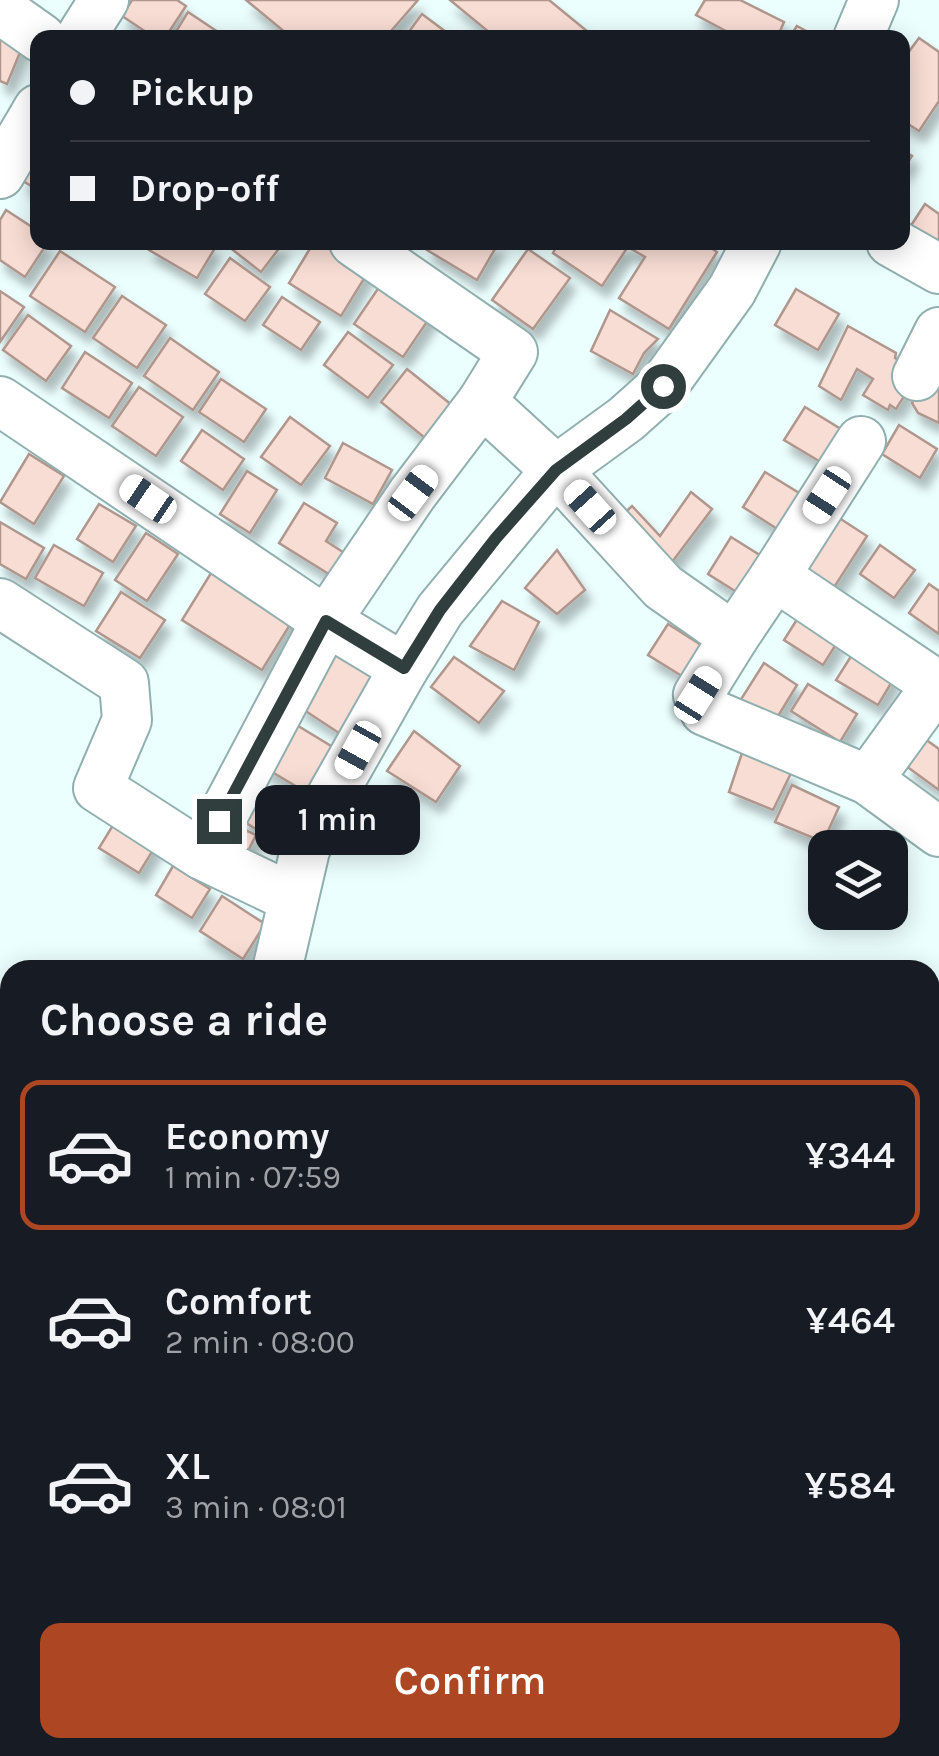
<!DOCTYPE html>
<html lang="en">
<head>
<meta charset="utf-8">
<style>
  :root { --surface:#171b24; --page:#20242c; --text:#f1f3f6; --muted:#9ea1a6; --line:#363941; --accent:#ad4622 }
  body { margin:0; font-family:Karla,sans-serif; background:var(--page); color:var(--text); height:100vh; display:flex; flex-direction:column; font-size:38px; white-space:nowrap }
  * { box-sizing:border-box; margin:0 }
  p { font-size:32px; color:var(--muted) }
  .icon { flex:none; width:55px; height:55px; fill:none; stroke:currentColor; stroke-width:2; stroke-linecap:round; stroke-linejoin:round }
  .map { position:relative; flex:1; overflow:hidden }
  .panel { position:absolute; left:0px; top:960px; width:940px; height:798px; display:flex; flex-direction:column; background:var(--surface); border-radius:30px 30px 0 0; box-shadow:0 5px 25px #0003 }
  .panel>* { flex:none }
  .guide { position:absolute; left:30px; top:30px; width:880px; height:220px; border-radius:20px; box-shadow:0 5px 25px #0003; display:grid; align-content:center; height:220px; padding:0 40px; background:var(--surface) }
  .tools { position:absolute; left:808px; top:830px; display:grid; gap:20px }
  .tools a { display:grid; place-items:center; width:100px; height:100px; border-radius:20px; background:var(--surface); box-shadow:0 5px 25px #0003; font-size:50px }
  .end { position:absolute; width:45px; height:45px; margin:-22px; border:12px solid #313e3e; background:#fff; box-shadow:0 0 0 5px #fff }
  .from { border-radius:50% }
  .bubble { position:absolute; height:70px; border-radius:20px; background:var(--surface); box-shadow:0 5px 25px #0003; font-size:32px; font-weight:600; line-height:70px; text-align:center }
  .car { position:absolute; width:30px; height:60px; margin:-30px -15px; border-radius:12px; box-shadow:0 0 8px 2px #0007; background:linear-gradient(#fff 24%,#345 0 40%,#fff 0 76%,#345 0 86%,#fff 0) }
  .guide b { display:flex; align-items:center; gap:35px; height:95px; font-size:38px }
  .guide b+b { border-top:2px solid var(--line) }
  .guide i { width:25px; height:25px; background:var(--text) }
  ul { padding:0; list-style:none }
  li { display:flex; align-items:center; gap:30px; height:150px; margin:0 20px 15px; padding:0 20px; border:5px solid transparent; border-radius:20px }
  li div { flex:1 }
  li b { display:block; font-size:38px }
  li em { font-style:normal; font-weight:600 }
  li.selected { border-color:var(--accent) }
  li>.icon { width:90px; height:90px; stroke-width:1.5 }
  h2 { padding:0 40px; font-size:45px; line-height:120px }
  .primary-button { display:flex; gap:20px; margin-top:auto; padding:20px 40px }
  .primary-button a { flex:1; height:115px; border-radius:20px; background:var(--accent); color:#fff; font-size:40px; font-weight:600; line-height:115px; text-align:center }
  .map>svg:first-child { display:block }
  .building { fill:#f8ddd4; stroke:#b0978e; stroke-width:2.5; filter:url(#shadow) }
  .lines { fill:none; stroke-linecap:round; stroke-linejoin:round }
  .minor-casing { stroke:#91afaf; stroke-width:52 }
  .highway-casing { stroke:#91afaf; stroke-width:60 }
  .minor { stroke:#fff; stroke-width:48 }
  .highway { stroke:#fff; stroke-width:55 }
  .route { stroke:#313e3e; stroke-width:12 }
</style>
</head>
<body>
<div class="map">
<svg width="939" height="1756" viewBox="0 0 939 1756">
  <defs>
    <filter id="shadow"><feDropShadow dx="6" dy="11" stdDeviation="5" flood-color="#0004"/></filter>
  </defs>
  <rect width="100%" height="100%" fill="#ecffff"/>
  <g class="building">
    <path d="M132 0H177L186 6 165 38H155L122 16Z"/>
    <path d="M246 0H418L385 38H292Z"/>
    <path d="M450 0H549L593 36 496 38Z"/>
    <path d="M705 0H740L784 22 777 38H739L696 15Z"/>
    <path d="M188 12 227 38H172Z"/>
    <path d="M422 14 454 38 405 37Z"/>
    <path d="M0 22 28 33 7 84 0 81Z"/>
    <path d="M797 26 819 38H789Z"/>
    <path d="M919 38 939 52V101L919 131 902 120V61Z"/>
    <path d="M902 150 912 156 902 171Z"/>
    <path d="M38 158V190L23 181Z"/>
    <path d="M925 204 939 214V248L910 227Z"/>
    <path d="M6 210 38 231V242H48L25 277 0 260V220Z"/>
    <path d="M153 242H207L215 248 197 278 149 250Z"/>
    <path d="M239 242H284L261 272 233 250Z"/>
    <path d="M314 242H327L370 269 341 316 289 283Z"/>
    <path d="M432 242H499L477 280 427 250Z"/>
    <path d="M559 242H631L602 286 553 253Z"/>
    <path d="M631 242H702L717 252 669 329 619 298 645 257 628 247Z"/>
    <path d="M528 249 570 278 533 329 492 300Z"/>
    <path d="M60 251 115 287 85 332 30 296Z"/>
    <path d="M230 258 270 287 245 321 205 294Z"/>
    <path d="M388 274 437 307 403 357 354 324Z"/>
    <path d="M796 289 839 314 818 350 775 325Z"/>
    <path d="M0 291 24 307 0 342Z"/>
    <path d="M122 296 166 325 137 368 93 338Z"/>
    <path d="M282 297 320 322 301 350 263 325Z"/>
    <path d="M610 310 658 339 644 353 633 374 591 351Z"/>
    <path d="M28 315 71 346 46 381 3 350Z"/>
    <path d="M848 326 896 353 895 358 907 366 910 387 896 409 890 405 888 410 863 395 873 379 857 369 841 400 819 386Z"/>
    <path d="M348 332 393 365 368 398 324 365Z"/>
    <path d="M170 338 219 372 193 410 144 376Z"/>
    <path d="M85 352 132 383 109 418 62 388Z"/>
    <path d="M407 369 453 406 425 438 381 402Z"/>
    <path d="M939 369V423L918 413 912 403 930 372Z"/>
    <path d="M221 379 266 409 244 442 199 412Z"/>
    <path d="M139 387 183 417 156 456 112 426Z"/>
    <path d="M805 407 849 434 829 467 784 440Z"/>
    <path d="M290 417 330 446 301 485 261 457Z"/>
    <path d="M899 425 937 449 920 478 882 454Z"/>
    <path d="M202 430 244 459 223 490 181 461Z"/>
    <path d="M343 443 392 470 373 504 325 478Z"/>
    <path d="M29 454 64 476 34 524 0 502Z"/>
    <path d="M247 471 277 490 250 533 220 514Z"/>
    <path d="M765 472 804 496 782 532 743 507Z"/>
    <path d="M691 492 712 509 666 570 618 519 632 506 660 536Z"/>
    <path d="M304 503 337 523 326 541 346 554 332 576 279 543Z"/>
    <path d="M99 504 136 526 113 562 77 539Z"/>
    <path d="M833 514 867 536 833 589 792 569Z"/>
    <path d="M0 522 44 548 26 579 0 564Z"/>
    <path d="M146 533 178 554 147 601 115 580Z"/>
    <path d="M731 537 766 559 743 596 708 574Z"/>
    <path d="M54 545 103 573 84 606 35 578Z"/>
    <path d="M880 545 915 570 894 598 860 574Z"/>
    <path d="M557 550 585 590 557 614 525 588Z"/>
    <path d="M216 565 296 615 262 670 182 620Z"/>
    <path d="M929 584 939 591V634L909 613Z"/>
    <path d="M121 592 165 620 140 658 96 631Z"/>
    <path d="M502 601 539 622 514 670 470 646Z"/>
    <path d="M801 613 840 638 823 665 784 640Z"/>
    <path d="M668 624 709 650 690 681 648 655Z"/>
    <path d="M340 639 385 668 342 735 298 706Z"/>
    <path d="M855 650 896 675 878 705 836 680Z"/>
    <path d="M454 657 504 691 479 723 431 687Z"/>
    <path d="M764 663 797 685 772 726 738 704Z"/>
    <path d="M808 684 857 714 840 742 791 711Z"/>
    <path d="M290 721 336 749 309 794 262 766Z"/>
    <path d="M414 731 460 766 436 802 387 771Z"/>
    <path d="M925 739 939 749V790L906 766Z"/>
    <path d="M743 750 791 773 773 810 729 792Z"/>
    <path d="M792 785 839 807 823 842 775 822Z"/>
    <path d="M253 799 290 822 278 843 240 819Z"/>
    <path d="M118 817 158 842 139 873 99 848Z"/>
    <path d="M233 824 256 835 241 865 218 853Z"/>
    <path d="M173 866 210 889 192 918 156 895Z"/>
    <path d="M222 896 265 924 243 959 200 931Z"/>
    <path d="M0 1341 10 1347V1412L7 1418 0 1414Z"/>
    <path d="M930 1380 939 1386V1441L930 1439V1396L933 1392Z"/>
    <path d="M0 1566 10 1572V1638L0 1631Z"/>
  </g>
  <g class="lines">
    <g class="minor-casing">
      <g id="minor">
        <path d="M0 9 41 38"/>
        <path d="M80 38 104 0"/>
        <path d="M858 38 874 0"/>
        <path d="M0 174 38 109"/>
        <path d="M354 242 513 352 482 402"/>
        <path d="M891 242 939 269"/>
        <path d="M917 376 939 332"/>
        <path d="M0 401 326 621 413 493 482 402 556 470 663 587 734 637 698 695 705 711 868 780 939 832"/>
        <path d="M775 576 861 441"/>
        <path d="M0 603 124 683 127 720 98 788 202 855 292 898"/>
        <path d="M734 637 775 576 937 685"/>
        <path d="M868 780 939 682"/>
        <path d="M202 855 326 621 404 668"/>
        <path d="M277 970 305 850 319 818 404 668 440 610 556 470 626 419 663 386 732 290 757 242"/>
        <path d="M930 1161 939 1149"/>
        <path d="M610 1748 611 1756"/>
      </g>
    </g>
    <g class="highway-casing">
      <g id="highway">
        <path d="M930 1662H939"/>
        <path d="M930 1739H939"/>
        <path d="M0 1743H10"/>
        <path d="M711 1756 823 1748"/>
      </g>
    </g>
    <use href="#minor" class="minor"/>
    <use href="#highway" class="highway"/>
  </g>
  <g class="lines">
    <path class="route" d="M219 821 326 621 404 668 440 610 496 538 556 470 626 419 663 386"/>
  </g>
</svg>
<div class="tools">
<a><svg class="icon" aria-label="layers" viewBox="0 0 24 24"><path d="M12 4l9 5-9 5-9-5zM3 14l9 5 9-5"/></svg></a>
</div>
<i class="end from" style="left:663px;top:386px"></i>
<i class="end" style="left:219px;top:821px"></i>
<div class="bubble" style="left:255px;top:785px;width:165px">1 min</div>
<i class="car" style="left:413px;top:493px;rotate:37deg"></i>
<i class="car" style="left:827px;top:495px;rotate:213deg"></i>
<i class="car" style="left:148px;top:499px;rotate:304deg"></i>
<i class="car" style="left:590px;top:507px;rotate:318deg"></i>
<i class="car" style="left:698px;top:695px;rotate:32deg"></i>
<i class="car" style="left:358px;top:750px;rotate:209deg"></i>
<div class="guide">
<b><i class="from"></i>Pickup</b>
<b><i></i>Drop-off</b>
</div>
<section class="panel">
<h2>Choose a ride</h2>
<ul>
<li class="selected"><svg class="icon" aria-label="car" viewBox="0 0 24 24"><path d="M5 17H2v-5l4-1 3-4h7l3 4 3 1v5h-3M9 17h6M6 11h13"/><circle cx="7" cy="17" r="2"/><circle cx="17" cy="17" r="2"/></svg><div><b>Economy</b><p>1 min · 07:59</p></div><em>¥344</em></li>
<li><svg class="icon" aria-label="car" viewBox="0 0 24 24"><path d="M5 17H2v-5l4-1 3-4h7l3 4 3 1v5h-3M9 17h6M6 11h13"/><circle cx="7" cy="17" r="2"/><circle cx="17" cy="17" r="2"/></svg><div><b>Comfort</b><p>2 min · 08:00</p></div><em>¥464</em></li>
<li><svg class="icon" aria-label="car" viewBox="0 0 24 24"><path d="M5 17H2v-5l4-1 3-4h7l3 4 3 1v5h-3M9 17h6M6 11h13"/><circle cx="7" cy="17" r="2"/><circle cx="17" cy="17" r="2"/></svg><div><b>XL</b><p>3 min · 08:01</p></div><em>¥584</em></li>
</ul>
<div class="primary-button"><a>Confirm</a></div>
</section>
</div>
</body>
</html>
